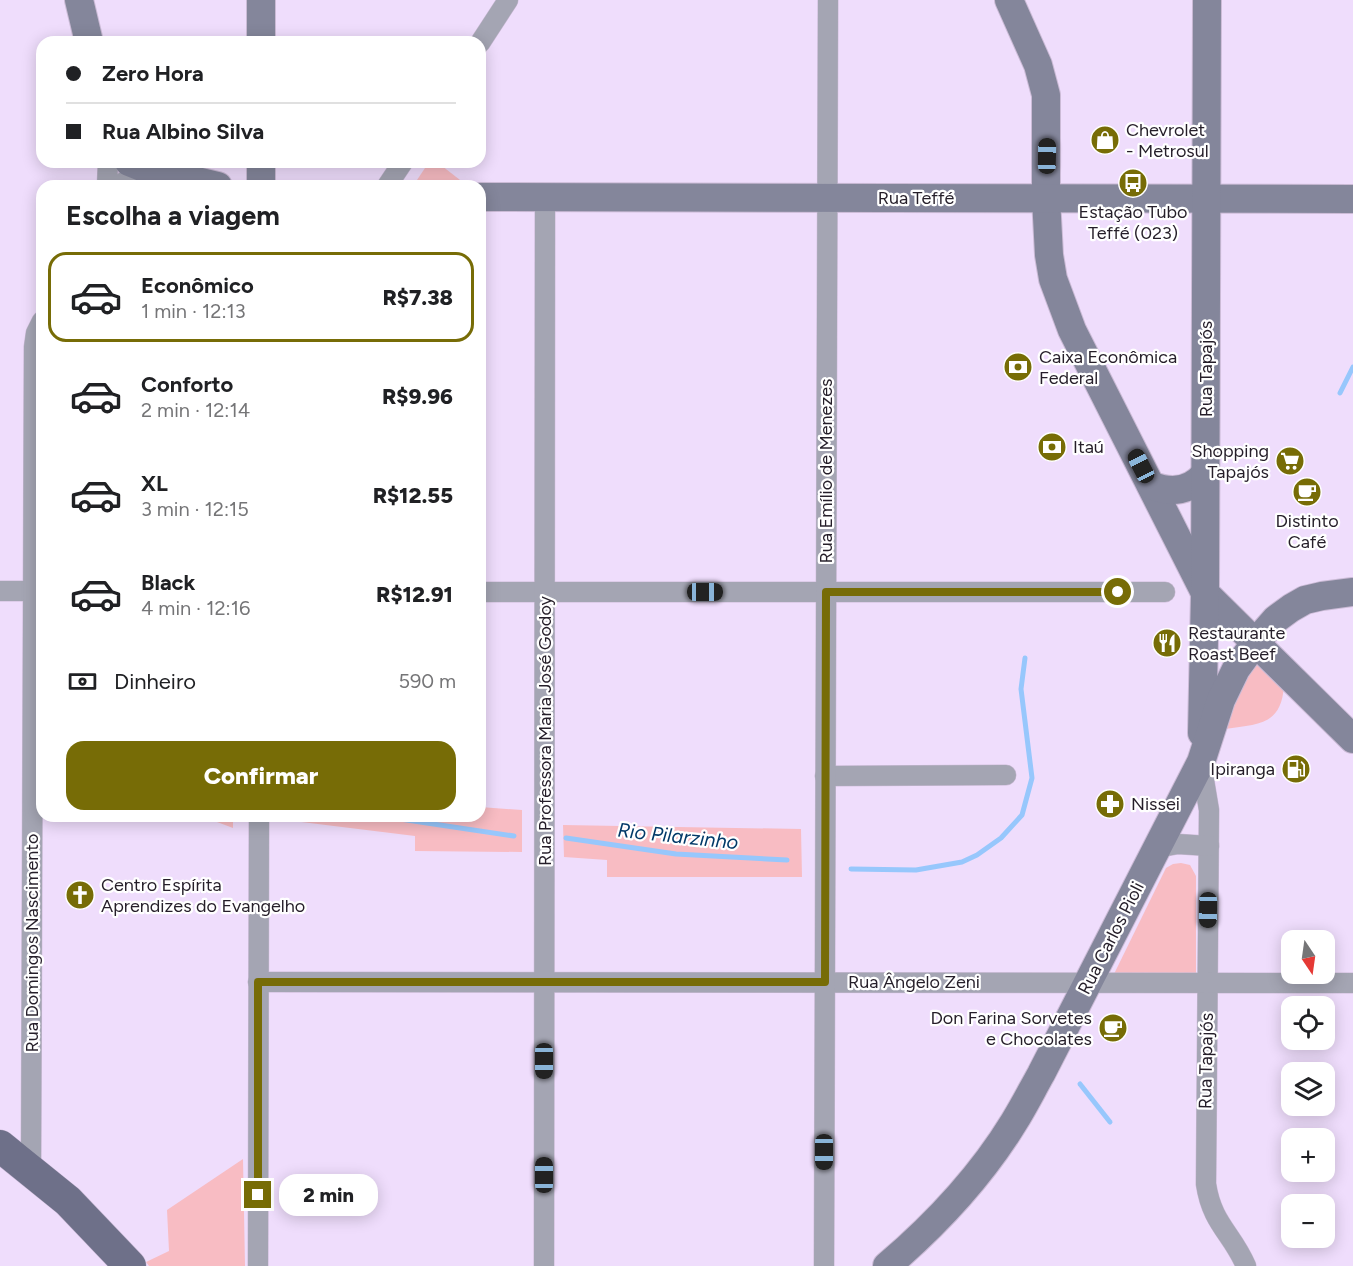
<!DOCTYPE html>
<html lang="pt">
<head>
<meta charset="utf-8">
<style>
  :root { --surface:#fff; --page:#f2f2f2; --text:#202124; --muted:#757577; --line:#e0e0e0; --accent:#776c06 }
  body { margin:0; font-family:Figtree,sans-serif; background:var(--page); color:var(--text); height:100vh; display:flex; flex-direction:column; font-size:22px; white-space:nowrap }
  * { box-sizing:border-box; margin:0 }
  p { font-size:20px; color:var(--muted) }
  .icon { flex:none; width:33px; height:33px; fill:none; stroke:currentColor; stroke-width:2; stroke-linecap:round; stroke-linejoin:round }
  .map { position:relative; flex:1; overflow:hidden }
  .panel { position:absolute; left:36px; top:180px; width:450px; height:642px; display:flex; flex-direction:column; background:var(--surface); border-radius:18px; box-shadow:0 3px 15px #0003 }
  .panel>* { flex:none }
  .hud { position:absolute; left:36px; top:36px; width:450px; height:132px; border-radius:18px; box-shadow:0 3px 15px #0003; display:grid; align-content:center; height:132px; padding:0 30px; background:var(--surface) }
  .needle { width:39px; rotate:167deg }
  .fabs { position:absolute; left:1281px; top:930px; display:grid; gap:12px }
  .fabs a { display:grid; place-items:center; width:54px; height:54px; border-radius:12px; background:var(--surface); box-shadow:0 3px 15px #0003; font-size:30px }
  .end { position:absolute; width:27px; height:27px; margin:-14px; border:8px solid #776c06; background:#fff; box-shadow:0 0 0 3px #fff }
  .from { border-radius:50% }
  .bubble { position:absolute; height:42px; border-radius:18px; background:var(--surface); box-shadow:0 3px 15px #0003; font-size:20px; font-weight:800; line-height:42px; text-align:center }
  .car { position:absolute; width:18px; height:36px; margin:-18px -9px; border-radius:8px; box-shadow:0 0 4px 2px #0007; background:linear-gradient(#222 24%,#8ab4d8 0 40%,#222 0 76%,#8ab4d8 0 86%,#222 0) }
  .hud b { display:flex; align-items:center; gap:21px; height:57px; font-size:22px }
  .hud b+b { border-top:2px solid var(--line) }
  .hud i { width:15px; height:15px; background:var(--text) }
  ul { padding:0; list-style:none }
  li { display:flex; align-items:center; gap:18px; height:90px; margin:0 12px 9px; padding:0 18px; border:3px solid transparent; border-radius:18px }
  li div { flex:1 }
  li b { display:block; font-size:22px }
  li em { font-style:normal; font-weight:800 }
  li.on { border-color:var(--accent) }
  li>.icon { width:54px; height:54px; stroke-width:1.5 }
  h2 { padding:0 30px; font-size:27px; line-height:72px }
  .pay { display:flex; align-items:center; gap:15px; height:66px; padding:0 30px; font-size:22px }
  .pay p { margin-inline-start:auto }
  .button { display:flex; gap:12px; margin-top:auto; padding:12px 30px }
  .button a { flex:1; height:69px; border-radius:18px; background:var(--accent); color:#fff; font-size:24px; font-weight:800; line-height:69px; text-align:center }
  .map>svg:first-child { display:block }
  .green { fill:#f8bcc3 }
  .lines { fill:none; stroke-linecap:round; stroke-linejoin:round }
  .stream { stroke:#97c7fc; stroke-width:5 }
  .street-casing { stroke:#cbbbd6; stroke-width:21 }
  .secondary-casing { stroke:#cbbbd6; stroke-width:30 }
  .primary-casing { stroke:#cbbbd6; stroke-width:33 }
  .street { stroke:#a4a5b3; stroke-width:20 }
  .secondary { stroke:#84869b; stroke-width:28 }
  .primary { stroke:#6e7089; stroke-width:32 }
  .route { stroke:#776c06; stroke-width:8 }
  .labels { text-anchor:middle; stroke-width:4.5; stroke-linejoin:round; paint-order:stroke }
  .poi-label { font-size:18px; fill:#251e29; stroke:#fff; text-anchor:start }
  .street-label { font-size:18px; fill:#251e29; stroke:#fff }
  .water-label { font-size:20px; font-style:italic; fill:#023968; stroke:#fff }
</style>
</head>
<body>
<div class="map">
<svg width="1353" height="1266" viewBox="0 0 1353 1266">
  <rect width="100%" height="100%" fill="#efddfc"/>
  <g class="green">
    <path d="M429 162H437L460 180H417Z"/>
    <path d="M1253 656 1284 686C1281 726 1258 724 1225 729L1228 708Z"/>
    <path d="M480 807 522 810V852L415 851V836L277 819V816H480Z"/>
    <path d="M201 816H233V828Z"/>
    <path d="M563 825 801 829 802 877H607V860L564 857Z"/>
    <path d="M1181 863 1190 865 1196 876V975L1114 974 1166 868 1173 864Z"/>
    <path d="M243 1159 245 1266H149L146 1262 169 1251 167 1210Z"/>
  </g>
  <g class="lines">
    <g class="stream">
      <path d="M1340 393 1353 367"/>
      <path d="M380 816 514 836"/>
      <path d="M566 838 676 854 787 860"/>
      <path d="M851 869 916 870 962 862 977 855 1001 838 1022 815 1032 778 1021 689 1025 658"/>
      <path d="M1080 1084 1110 1122"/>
    </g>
    <g class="street-casing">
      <g id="street">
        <path d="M480 43 508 0"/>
        <path d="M107 186 108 162"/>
        <path d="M118 186 144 168"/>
        <path d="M387 186 403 162"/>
        <path d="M0 591H42"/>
        <path d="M480 592H1165"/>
        <path d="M1201 762 1209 810 1206 1184C1212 1224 1232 1233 1246 1266"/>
        <path d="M825 776 1006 775"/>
        <path d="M1156 848 1178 844 1209 846"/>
        <path d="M258 982 1353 983"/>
        <path d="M31 1170 34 347 36 333 42 321"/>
        <path d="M258 1266 259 816"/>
        <path d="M544 1266 545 197"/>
        <path d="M824 1266 828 0"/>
      </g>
    </g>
    <g class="secondary-casing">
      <g id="secondary">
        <path d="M79 0 89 42"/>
        <path d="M1009 0 1038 65 1046 95V198L1049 255 1053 279 1072 330 1205 593 1353 739"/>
        <path d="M261 42V0"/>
        <path d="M129 162 144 168 218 186"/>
        <path d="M261 186V162"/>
        <path d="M480 197 1353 199"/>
        <path d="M1151 485C1171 494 1191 491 1205 474"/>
        <path d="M1202 733 1205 593 1207 0"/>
        <path d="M887 1266C935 1225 981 1176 1014 1122 1024 1106 1032 1090 1041 1074L1201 762 1221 700 1236 669 1255 643 1276 619 1291 608 1305 600 1322 596 1353 592"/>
      </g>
    </g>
    <g class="primary-casing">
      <path id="primary" d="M0 1146 68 1201 130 1266"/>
    </g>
    <use href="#street" class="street"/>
    <use href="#secondary" class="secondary"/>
    <use href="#primary" class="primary"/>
  </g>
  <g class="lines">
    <path class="route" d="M258 1195V982H825L826 592H1118"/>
  </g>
  <defs>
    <g id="shop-disc" transform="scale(1.5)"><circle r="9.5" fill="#776c06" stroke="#fff"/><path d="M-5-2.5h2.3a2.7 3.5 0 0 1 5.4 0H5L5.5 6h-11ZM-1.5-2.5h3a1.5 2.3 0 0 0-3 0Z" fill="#fff"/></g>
    <g id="bus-disc" transform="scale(1.5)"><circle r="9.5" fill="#776c06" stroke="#fff"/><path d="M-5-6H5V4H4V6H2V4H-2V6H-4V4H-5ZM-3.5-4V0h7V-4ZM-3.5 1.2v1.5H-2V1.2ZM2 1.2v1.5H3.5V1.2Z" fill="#fff"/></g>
    <g id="bank-disc" transform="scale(1.5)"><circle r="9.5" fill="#776c06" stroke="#fff"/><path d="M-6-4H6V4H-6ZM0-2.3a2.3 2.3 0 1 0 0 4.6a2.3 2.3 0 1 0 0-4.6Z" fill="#fff"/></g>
    <g id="supermarket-disc" transform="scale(1.5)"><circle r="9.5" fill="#776c06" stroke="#fff"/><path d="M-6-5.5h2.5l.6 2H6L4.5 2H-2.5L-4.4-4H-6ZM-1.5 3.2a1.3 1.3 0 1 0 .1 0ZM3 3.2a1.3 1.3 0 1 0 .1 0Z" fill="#fff"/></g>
    <g id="cafe-disc" transform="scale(1.5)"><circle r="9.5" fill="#776c06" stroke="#fff"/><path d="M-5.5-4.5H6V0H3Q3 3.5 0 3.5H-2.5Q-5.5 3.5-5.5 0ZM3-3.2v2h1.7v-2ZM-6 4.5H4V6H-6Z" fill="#fff"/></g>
    <g id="restaurant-disc" transform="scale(1.5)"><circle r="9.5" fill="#776c06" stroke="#fff"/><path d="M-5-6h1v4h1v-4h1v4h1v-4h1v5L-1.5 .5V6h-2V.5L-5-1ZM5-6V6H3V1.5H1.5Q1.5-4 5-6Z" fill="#fff"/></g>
    <g id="fuel-disc" transform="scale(1.5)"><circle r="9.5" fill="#776c06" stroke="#fff"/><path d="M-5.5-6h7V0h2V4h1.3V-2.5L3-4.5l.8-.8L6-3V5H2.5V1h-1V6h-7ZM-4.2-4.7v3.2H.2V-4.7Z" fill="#fff"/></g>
    <g id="pharmacy-disc" transform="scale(1.5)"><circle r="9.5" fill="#776c06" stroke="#fff"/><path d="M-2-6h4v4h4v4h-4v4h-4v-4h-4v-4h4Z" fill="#fff"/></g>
    <g id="church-disc" transform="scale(1.5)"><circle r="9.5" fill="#776c06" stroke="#fff"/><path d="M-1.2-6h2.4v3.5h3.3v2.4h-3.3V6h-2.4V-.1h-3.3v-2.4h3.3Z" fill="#fff"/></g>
  </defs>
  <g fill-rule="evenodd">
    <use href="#shop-disc" x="1105" y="140"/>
    <use href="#bus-disc" x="1133" y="183"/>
    <use href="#bank-disc" x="1018" y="367"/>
    <use href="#bank-disc" x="1052" y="447"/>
    <use href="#supermarket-disc" x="1290" y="461"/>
    <use href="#cafe-disc" x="1307" y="492"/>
    <use href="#restaurant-disc" x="1167" y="643"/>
    <use href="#fuel-disc" x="1296" y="769"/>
    <use href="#pharmacy-disc" x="1110" y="804"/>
    <use href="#church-disc" x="80" y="895"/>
    <use href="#cafe-disc" x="1113" y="1028"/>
  </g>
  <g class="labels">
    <g class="poi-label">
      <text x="1126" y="136">Chevrolet<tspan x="1126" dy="21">- Metrosul</tspan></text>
      <text x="1133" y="218" text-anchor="middle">Estação Tubo<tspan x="1133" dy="21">Teffé (023)</tspan></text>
      <text x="1039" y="363">Caixa Econômica<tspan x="1039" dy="21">Federal</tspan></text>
      <text x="1073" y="453">Itaú</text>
      <text x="1269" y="457" text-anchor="end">Shopping<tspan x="1269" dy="21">Tapajós</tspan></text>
      <text x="1307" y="527" text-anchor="middle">Distinto<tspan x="1307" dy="21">Café</tspan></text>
      <text x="1188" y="639">Restaurante<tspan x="1188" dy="21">Roast Beef</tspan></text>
      <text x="1275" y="775" text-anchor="end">Ipiranga</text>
      <text x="1131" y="810">Nissei</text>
      <text x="101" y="891">Centro Espírita<tspan x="101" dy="21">Aprendizes do Evangelho</tspan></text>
      <text x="1092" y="1024" text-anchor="end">Don Farina Sorvetes<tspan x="1092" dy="21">e Chocolates</tspan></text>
    </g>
    <g class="street-label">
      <text x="916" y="204">Rua Teffé</text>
      <text transform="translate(1206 369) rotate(-90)" y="6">Rua Tapajós</text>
      <text transform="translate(826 471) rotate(-90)" y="6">Rua Emílio de Menezes</text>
      <text transform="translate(545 731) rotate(-90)" y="6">Rua Professora Maria José Godoy</text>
      <text transform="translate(1111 938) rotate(-63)" y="6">Rua Carlos Pioli</text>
      <text transform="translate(32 943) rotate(-90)" y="6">Rua Domingos Nascimento</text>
      <text x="914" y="988">Rua Ângelo Zeni</text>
      <text transform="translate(1206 1061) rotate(-89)" y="6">Rua Tapajós</text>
    </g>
    <g class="water-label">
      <text transform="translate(678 836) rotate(6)" y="7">Rio Pilarzinho</text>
    </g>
  </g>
</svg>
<div class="fabs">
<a><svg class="needle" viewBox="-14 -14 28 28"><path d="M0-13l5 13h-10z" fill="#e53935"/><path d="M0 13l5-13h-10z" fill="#757577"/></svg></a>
<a><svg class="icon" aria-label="locate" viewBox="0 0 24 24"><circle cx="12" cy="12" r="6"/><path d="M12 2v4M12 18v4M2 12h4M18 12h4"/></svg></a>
<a><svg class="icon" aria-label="layers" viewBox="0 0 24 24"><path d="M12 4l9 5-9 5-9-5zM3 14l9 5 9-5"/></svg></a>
<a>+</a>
<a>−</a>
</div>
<i class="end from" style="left:1118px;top:592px"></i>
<i class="end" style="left:258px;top:1195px"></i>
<div class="bubble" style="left:279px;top:1174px;width:99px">2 min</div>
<i class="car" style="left:1047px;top:156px;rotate:1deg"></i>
<i class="car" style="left:1141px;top:466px;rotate:333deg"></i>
<i class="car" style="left:705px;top:592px;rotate:90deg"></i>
<i class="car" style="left:1208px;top:910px;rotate:181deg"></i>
<i class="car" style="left:544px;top:1061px;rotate:180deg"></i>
<i class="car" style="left:824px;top:1152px;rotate:180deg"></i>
<i class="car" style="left:544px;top:1175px;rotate:0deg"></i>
<div class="hud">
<b><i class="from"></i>Zero Hora</b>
<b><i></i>Rua Albino Silva</b>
</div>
<section class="panel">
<h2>Escolha a viagem</h2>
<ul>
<li class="on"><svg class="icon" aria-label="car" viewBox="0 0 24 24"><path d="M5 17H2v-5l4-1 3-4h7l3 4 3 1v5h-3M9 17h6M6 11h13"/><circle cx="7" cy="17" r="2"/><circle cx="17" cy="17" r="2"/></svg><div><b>Econômico</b><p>1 min · 12:13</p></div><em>R$7.38</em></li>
<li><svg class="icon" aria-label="car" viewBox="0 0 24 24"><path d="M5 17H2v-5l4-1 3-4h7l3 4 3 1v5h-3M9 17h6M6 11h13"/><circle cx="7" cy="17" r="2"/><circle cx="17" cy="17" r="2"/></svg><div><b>Conforto</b><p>2 min · 12:14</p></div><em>R$9.96</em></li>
<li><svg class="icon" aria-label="car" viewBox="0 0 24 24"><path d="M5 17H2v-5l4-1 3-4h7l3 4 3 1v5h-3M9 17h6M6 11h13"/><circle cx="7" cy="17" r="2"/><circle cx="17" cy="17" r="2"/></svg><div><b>XL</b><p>3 min · 12:15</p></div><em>R$12.55</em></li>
<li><svg class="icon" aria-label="car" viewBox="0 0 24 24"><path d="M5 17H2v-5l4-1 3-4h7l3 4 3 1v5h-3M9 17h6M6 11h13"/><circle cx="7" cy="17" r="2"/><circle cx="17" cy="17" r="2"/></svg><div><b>Black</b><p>4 min · 12:16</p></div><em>R$12.91</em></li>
</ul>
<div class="pay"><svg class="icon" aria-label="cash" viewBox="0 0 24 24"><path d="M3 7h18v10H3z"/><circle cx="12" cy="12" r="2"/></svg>Dinheiro<p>590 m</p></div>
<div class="button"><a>Confirmar</a></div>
</section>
</div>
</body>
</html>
